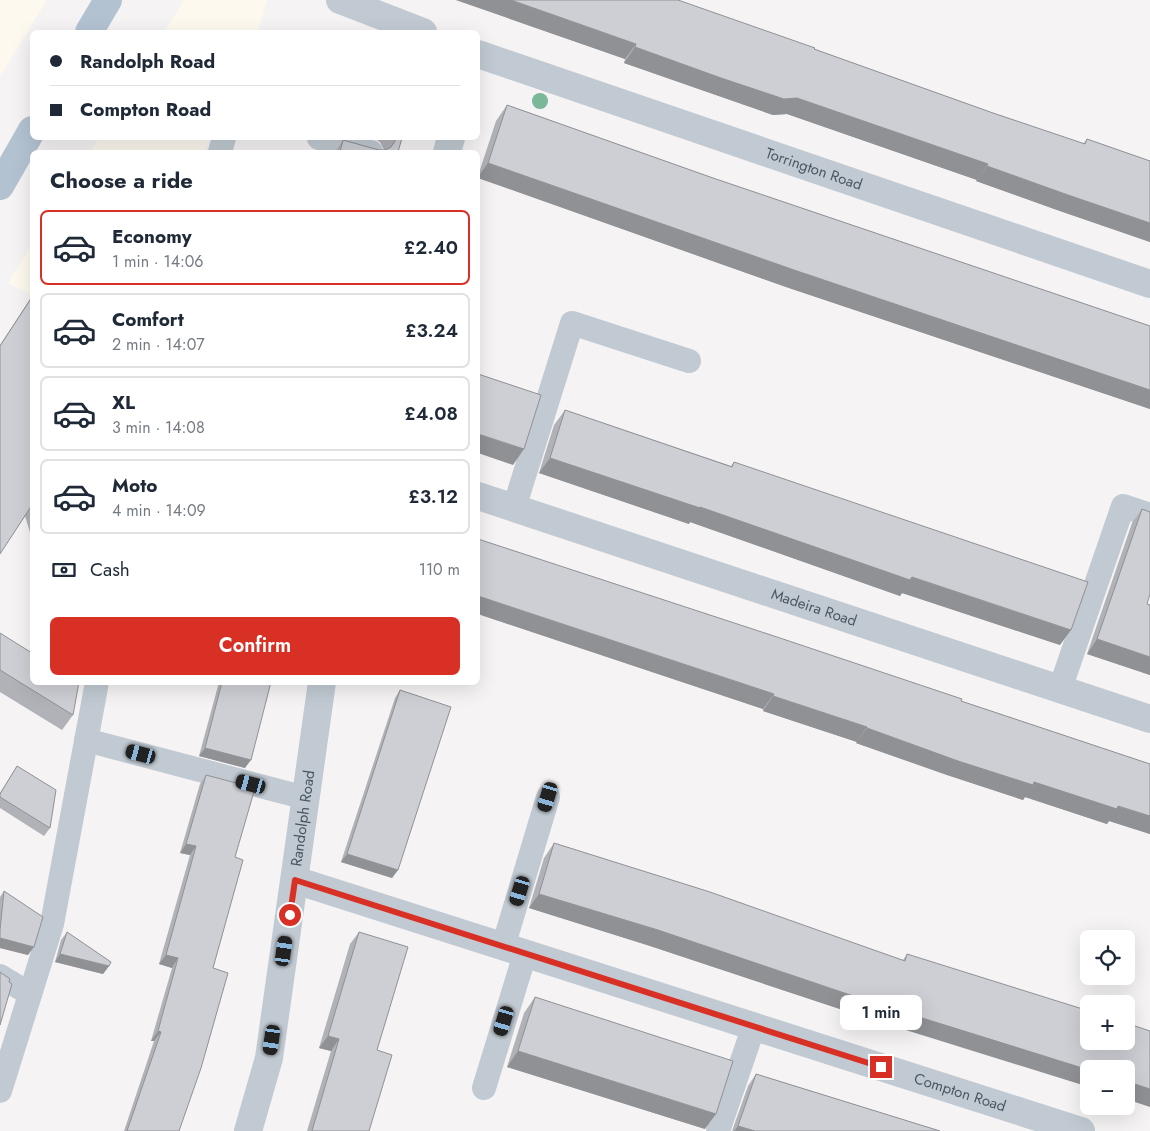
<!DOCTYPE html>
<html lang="en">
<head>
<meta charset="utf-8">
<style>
  :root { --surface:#fff; --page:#f6f6f7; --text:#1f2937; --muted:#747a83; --line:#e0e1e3; --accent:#d93025 }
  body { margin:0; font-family:Jost,sans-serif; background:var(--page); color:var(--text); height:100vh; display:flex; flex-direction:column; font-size:19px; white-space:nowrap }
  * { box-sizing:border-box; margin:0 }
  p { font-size:16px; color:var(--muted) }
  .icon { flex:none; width:28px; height:28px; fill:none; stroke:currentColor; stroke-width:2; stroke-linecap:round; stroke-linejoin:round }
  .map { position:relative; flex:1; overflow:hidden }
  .panel { position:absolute; left:30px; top:150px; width:450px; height:535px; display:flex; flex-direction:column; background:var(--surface); border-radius:8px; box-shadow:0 5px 20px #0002 }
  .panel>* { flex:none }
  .banner { position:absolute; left:30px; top:30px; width:450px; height:110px; border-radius:8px; box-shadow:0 5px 20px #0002; display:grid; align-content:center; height:110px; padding:0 20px; background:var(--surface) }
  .buttons { position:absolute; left:1080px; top:930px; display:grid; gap:10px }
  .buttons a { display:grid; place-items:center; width:55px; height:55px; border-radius:8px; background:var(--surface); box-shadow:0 5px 20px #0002; font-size:25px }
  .end { position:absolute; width:22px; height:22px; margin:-11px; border:6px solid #d93025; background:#fff; box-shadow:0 0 0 2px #fff }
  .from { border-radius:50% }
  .bubble { position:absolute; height:35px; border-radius:8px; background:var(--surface); box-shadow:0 5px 20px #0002; font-size:16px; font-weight:600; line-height:35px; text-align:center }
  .car { position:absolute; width:15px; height:30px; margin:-15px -8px; border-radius:6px; box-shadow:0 0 4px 1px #0007; background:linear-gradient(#222 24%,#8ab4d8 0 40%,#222 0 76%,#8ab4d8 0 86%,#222 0) }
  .banner b { display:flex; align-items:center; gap:18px; height:48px; font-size:19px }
  .banner b+b { border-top:1px solid var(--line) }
  .banner i { width:12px; height:12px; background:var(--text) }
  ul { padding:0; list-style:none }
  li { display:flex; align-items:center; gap:15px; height:75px; margin:0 10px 8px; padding:0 10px; border:2px solid var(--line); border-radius:8px }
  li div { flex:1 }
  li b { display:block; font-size:19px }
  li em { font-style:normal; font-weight:600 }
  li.on { border-color:var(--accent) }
  li>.icon { width:45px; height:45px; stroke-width:1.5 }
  h2 { padding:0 20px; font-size:22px; line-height:60px }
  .pay { display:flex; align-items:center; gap:12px; height:55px; padding:0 20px; font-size:19px }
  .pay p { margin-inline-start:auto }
  .action { display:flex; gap:10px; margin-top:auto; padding:10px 20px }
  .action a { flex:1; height:58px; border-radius:8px; background:var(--accent); color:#fff; font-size:20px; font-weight:600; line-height:58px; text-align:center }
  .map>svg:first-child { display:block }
  .commercial { fill:#fdf9ef }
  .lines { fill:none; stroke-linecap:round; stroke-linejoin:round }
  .service { stroke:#c1cad2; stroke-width:24 }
  .minor { stroke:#c1cad2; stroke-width:28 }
  .primary { stroke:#b3c2d1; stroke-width:28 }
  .tree { fill:#7bb799 }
  .wall { fill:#b0b2b7 }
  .shaded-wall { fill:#909195 }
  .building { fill:#cdcfd5; stroke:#909195 }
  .route { stroke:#d93025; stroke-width:6 }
  .labels { text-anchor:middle; stroke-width:5; stroke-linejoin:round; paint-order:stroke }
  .street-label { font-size:15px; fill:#4a5661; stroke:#fff }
</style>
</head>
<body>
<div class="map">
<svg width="1150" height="1131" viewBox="0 0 1150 1131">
  <rect width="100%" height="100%" fill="#f5f3f3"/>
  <g class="commercial">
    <path d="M0 0H47L0 77Z"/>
    <path d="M184 0H267L258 32H164Z"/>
    <path d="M99 138H209L205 152H90Z"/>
    <path d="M32 244V295L8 283Z"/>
  </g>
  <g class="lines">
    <g class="service">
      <path d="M319 138 371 152"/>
      <path d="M220 152 224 138"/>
      <path d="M514 508 572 323 689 361"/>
      <path d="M1060 689 1123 506 1150 515"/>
      <path d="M86 740 306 798"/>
      <path d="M503 947 548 797"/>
      <path d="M0 976 30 994"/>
      <path d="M484 1088 525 954"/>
      <path d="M0 1091 52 924 97 682"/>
      <path d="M718 1131 754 1026"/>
    </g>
    <g class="minor">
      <path d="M340 0 423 32"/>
      <path id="s1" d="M478 54 1150 284"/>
      <path d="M447 152 451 138"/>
      <path id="s2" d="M478 496 1150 719"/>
      <path id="s3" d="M295 880 1081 1131"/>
      <path id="s4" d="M248 1131 269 1058 322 682"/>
    </g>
    <g class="primary">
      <path d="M89 32 108 0"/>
      <path d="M0 186 32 130"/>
    </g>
  </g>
  <circle class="tree" cx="540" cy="101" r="8"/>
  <g class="wall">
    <path d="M456 0 814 49 993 113 1083 144 1087 139 1150 161V242L1057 210 976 181 977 180 787 114 773 115 710 93 624 63 625 59Z"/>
    <path d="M507 105 713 178 1150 326V409L786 287 478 178V176L496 121Z"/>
    <path d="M370 138H402L398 152H335L343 140 379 150H384L380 142 375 139Z"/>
    <path d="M32 296V539L25 516 0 554V345Z"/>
    <path d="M565 410 731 466 734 462 1060 645 902 593 900 596 690 522 689 524 539 473 554 425Z"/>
    <path d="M1142 509 1147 604 1150 605V675L1087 654 1132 523Z"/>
    <path d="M478 614 961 701 1150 764V834L1109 821 1107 824 1025 797 1023 800 947 775 856 743 857 742 763 711V709Z"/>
    <path d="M0 633 73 715 62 730 0 692Z"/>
    <path d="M219 682H271L245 768 199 756Z"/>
    <path d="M400 690 398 870 392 878 341 862 395 698Z"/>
    <path d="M17 766 50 828 44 836 0 808V793Z"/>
    <path d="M206 775 235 857 179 1131H124L154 1041H151L172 968 159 964 190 855 180 853 200 784Z"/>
    <path d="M554 843 903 960 907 954 1126 1069 864 1017 647 945 529 908 544 858Z"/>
    <path d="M4 891 28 955 0 948V897Z"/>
    <path d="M67 932 109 966 103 974 55 962 61 940Z"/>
    <path d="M359 932 377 1050 369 1131H307L331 1051 319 1048 350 944Z"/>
    <path d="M535 997 705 1129 507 1067 524 1013Z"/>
    <path d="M756 1074 940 1131H732L748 1086Z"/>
  </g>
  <g class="shaded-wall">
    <path d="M456 0H511L636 44 625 59Z"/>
    <path d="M635 47 797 98 988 164 977 180 787 114 773 115 624 63Z"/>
    <path d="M488 163 1150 390V409L786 287 478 178V177Z"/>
    <path d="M987 166 1150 223V242L1057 210 976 181Z"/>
    <path d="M478 434 524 449 513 465 478 453Z"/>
    <path d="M550 458 700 507 1071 630 1060 645 902 593 900 596 690 522 689 524 539 473Z"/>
    <path d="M478 596 774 694 763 709 478 614Z"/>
    <path d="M1097 639 1150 657V675L1087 654Z"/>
    <path d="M773 696 867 727 857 742 763 711Z"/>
    <path d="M867 728 1034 782 1150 816V834L1109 821 1107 824 1025 797 1023 800 947 775 856 743Z"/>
    <path d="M205 748 251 760 245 768 199 756Z"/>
    <path d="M186 844 196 846 190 855 180 853Z"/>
    <path d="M347 854 398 870 392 878 341 862Z"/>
    <path d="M539 894 658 930 1089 1070V1087L864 1017 647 945 529 908Z"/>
    <path d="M0 938 34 947 28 955 0 948Z"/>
    <path d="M60 954 109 966 103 974 55 962Z"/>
    <path d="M166 955 178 958 172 968 159 964Z"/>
    <path d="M158 1031 161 1032 154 1041H151Z"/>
    <path d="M328 1036 339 1039 331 1051 319 1048Z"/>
    <path d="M518 1051 716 1114 705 1129 507 1067Z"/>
    <path d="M1126 1081 1150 1089V1107L1126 1099Z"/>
    <path d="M738 1126 755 1131H734Z"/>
  </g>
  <g class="building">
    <path d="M511 0H678L815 48 814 49 993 113 1085 144 1087 139 1150 161V223L1068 195 987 166 988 164 797 98 784 99 721 78 635 47 636 44Z"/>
    <path d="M507 105 713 178 1150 326V390L797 271 488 163Z"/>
    <path d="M395 138H402L398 152H340L343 140 379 150H385L391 147 395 141Z"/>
    <path d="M32 297V505L0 554V346Z"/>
    <path d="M478 374 541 395 524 449 478 434Z"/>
    <path d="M565 410 732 467 734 462 1088 582 1071 630 912 577 910 580 700 507V508L550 458Z"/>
    <path d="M1142 509 1150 512V594L1147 604 1150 605V657L1097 639Z"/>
    <path d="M478 539 777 637 962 699 961 701 1150 764V816L1118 806 1117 809 1034 782 1033 785 958 761 867 728V727L773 696 774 694 478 596Z"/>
    <path d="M0 633 32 653V682H79L73 715 0 670Z"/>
    <path d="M222 682H271L251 760 205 748Z"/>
    <path d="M400 690 451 707 398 870 347 854Z"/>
    <path d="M17 766 56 790 50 828 0 797V794Z"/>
    <path d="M206 775 255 788 235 857 243 860 213 968 228 973 201 1068 179 1131H127L161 1032 158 1031 178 958 166 955 196 846 186 844Z"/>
    <path d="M554 843 710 892 905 961 907 954 1089 1011V1041H1126V1023L1150 1031V1089L1126 1081V1069H1089V1070L874 1003 658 930 539 894Z"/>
    <path d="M4 891 43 917 34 947 0 938V930Z"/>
    <path d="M67 932 111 962 109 966 60 954Z"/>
    <path d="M359 932 408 947 377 1050 392 1055 369 1131H312L339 1039 328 1036Z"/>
    <path d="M0 972 10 979 9 982 12 984 0 1025Z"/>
    <path d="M535 997 733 1061 716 1114 518 1051Z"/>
    <path d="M756 1074 940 1131H755L738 1126Z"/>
  </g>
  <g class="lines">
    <path class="route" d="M290 915 295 880 881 1067"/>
  </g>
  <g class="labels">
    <g class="street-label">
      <text dy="5" stroke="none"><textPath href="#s1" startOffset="355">Torrington Road</textPath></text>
      <text dy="5" stroke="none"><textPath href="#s2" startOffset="354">Madeira Road</textPath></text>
      <text dy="5" stroke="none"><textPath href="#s4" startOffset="318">Randolph Road</textPath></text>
      <text dy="5" stroke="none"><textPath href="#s3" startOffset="698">Compton Road</textPath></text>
    </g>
  </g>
</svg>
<div class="buttons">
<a><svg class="icon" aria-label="locate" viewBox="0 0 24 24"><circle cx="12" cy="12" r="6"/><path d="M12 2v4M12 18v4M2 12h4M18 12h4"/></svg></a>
<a>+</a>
<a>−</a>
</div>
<i class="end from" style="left:290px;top:915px"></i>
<i class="end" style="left:881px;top:1067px"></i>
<div class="bubble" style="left:840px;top:995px;width:82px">1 min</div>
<i class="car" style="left:141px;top:754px;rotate:285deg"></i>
<i class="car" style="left:251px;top:784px;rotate:285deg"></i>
<i class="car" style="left:548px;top:797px;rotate:197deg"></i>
<i class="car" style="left:520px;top:891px;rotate:197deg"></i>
<i class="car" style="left:284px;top:951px;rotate:8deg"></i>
<i class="car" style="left:504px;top:1021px;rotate:197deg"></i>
<i class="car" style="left:272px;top:1040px;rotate:188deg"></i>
<div class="banner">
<b><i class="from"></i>Randolph Road</b>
<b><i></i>Compton Road</b>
</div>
<section class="panel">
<h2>Choose a ride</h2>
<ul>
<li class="on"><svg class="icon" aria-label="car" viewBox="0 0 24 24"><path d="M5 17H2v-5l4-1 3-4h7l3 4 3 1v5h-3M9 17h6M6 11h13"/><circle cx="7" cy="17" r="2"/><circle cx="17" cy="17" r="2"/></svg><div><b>Economy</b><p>1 min · 14:06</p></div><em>£2.40</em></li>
<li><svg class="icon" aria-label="car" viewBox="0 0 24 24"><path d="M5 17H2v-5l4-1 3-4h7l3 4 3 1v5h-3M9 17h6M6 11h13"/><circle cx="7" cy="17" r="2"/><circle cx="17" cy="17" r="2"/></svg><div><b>Comfort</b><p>2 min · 14:07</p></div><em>£3.24</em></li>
<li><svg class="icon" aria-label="car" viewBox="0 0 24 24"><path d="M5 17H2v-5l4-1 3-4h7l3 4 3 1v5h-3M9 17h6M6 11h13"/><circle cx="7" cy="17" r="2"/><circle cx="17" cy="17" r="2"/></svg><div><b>XL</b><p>3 min · 14:08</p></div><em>£4.08</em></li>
<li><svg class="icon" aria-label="car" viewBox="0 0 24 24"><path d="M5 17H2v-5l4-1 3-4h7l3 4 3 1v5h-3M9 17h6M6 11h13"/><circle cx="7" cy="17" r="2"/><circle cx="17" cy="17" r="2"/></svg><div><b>Moto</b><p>4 min · 14:09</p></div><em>£3.12</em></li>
</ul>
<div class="pay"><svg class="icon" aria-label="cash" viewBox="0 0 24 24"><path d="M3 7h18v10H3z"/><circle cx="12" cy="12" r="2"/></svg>Cash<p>110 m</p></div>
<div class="action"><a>Confirm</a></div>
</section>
</div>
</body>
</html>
